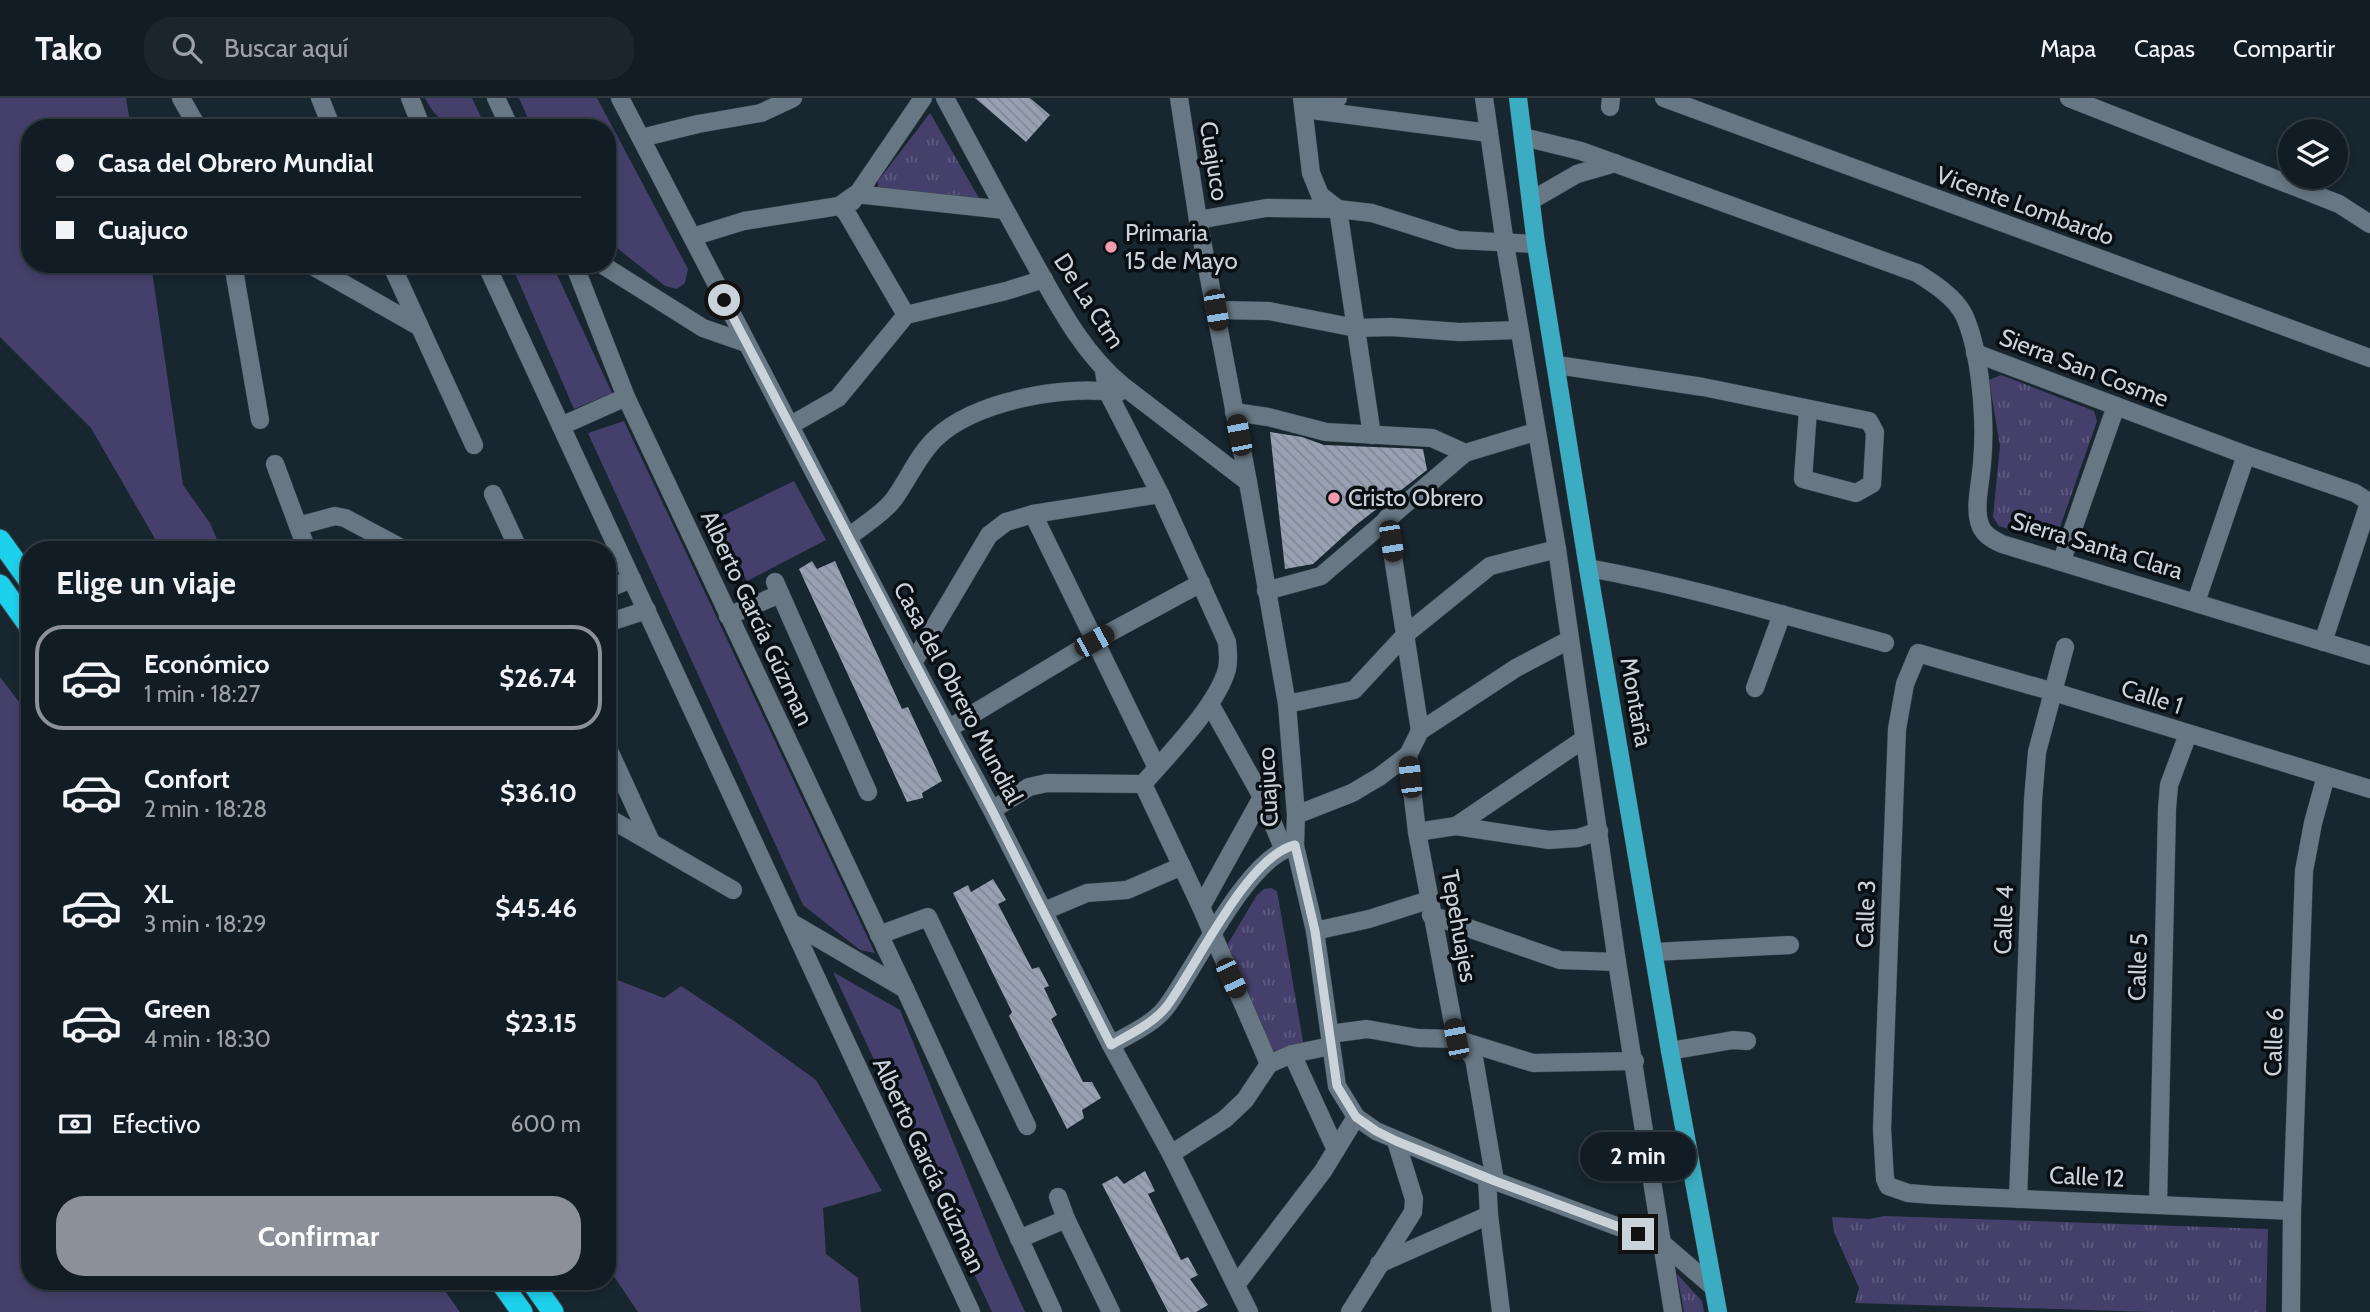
<!DOCTYPE html>
<html lang="es">
<head>
<meta charset="utf-8">
<style>
  :root { --surface:#121c24; --page:#1b252c; --text:#f1f3f6; --muted:#9ca1a6; --line:#313a41; --accent:#8c9099 }
  body { margin:0; font-family:Cabin,sans-serif; background:var(--page); color:var(--text); height:100vh; display:flex; flex-direction:column; font-size:26px; white-space:nowrap }
  * { box-sizing:border-box; margin:0 }
  p { font-size:23px; color:var(--muted) }
  .icon { flex:none; width:38px; height:38px; fill:none; stroke:currentColor; stroke-width:2; stroke-linecap:round; stroke-linejoin:round }
  .map { position:relative; flex:1; overflow:hidden }
  .side { position:absolute; left:21px; top:443px; width:595px; height:749px; display:flex; flex-direction:column; background:var(--surface); border-radius:28px; box-shadow:0 4px 10px #0003,0 0 0 2px var(--line) }
  .side>* { flex:none }
  .guide { position:absolute; left:21px; top:21px; width:595px; height:154px; border-radius:28px; box-shadow:0 4px 10px #0003,0 0 0 2px var(--line); display:grid; align-content:center; height:154px; padding:0 35px; background:var(--surface) }
  .fabs { position:absolute; left:2278px; top:21px; display:grid; gap:14px }
  .fabs a { display:grid; place-items:center; width:70px; height:70px; border-radius:50%; background:var(--surface); box-shadow:0 4px 10px #0003,0 0 0 2px var(--line); font-size:35px }
  .end { position:absolute; width:32px; height:32px; margin:-16px; border:9px solid #cad3d9; background:#111; box-shadow:0 0 0 4px #111 }
  .from { border-radius:50% }
  .bubble { position:absolute; height:49px; border-radius:24px; background:var(--surface); box-shadow:0 4px 10px #0003,0 0 0 2px var(--line); font-size:23px; font-weight:700; line-height:49px; text-align:center }
  .car { position:absolute; width:21px; height:42px; margin:-21px -10px; border-radius:9px; box-shadow:0 0 5px 2px #0007; background:linear-gradient(#222 24%,#8ab4d8 0 40%,#222 0 76%,#8ab4d8 0 86%,#222 0) }
  .guide b { display:flex; align-items:center; gap:24px; height:66px; font-size:26px }
  .guide b+b { border-top:2px solid var(--line) }
  .guide i { width:18px; height:18px; background:var(--text) }
  ul { padding:0; list-style:none }
  li { display:flex; align-items:center; gap:21px; height:105px; margin:0 14px 10px; padding:0 21px; border:4px solid transparent; border-radius:28px }
  li div { flex:1 }
  li b { display:block; font-size:26px }
  li em { font-style:normal; font-weight:700 }
  li.current { border-color:var(--accent) }
  li>.icon { width:63px; height:63px; stroke-width:1.5 }
  h2 { padding:0 35px; font-size:32px; line-height:84px }
  .pay { display:flex; align-items:center; gap:18px; height:77px; padding:0 35px; font-size:26px }
  .pay p { margin-inline-start:auto }
  .button { display:flex; gap:14px; margin-top:auto; padding:14px 35px }
  .button a { flex:1; height:80px; border-radius:28px; background:var(--accent); color:#fff; font-size:28px; font-weight:700; line-height:80px; text-align:center }
  header { display:flex; align-items:center; gap:42px; box-sizing:border-box; height:98px; padding:0 35px; background:var(--surface); border-bottom:2px solid var(--line) }
  header strong { font-size:33px }
  nav { display:flex; gap:38px; margin-inline-start:auto; font-size:24px }
  .search { width:490px; height:63px; background:var(--page); display:flex; align-items:center; gap:18px; box-sizing:border-box; padding:0 24px; border-radius:28px; color:var(--muted); font-size:26px }
  .map>svg:first-child { display:block }
  .green { fill:#45406b }
  .park { fill:url(#park-tufts) }
  .building { fill:url(#building-back-hatch) }
  .lines { fill:none; stroke-linecap:round; stroke-linejoin:round }
  .minor-casing { stroke:#37424a; stroke-width:19 }
  .major-casing { stroke:#37424a; stroke-width:19 }
  .highway-casing { stroke:#37424a; stroke-width:23 }
  .minor { stroke:#677783; stroke-width:18 }
  .major { stroke:#3bacc1; stroke-width:18 }
  .highway { stroke:#1dd0eb; stroke-width:21 }
  .route { stroke:#cad3d9; stroke-width:9 }
  .poi-dot { fill:#f29aae; stroke:#080f13; stroke-width:2.5 }
  .labels { text-anchor:middle; stroke-width:7; stroke-linejoin:round; paint-order:stroke }
  .street-label { font-size:24px; fill:#cad3d9; stroke:#080f13 }
  .poi-label { font-size:24px; fill:#cad3d9; stroke:#080f13; text-anchor:start }
</style>
</head>
<body>
<header>
<strong>Tako</strong>
<div class="search"><svg class="icon" aria-label="search" viewBox="0 0 24 24"><circle cx="10" cy="10" r="6"/><path d="M15 15l6 6"/></svg>Buscar aquí</div>
<nav><a>Mapa</a><a>Capas</a><a>Compartir</a></nav>
</header>
<div class="map">
<svg width="2370" height="1214" viewBox="0 0 2370 1214">
  <defs>
    <pattern id="park-tufts" width="24" height="20" patternUnits="userSpaceOnUse" patternTransform="scale(1.75)"><rect width="24" height="20" fill="#45406b"/><path d="M3 7l-1-3M5 7V3M7 7l1-3M15 17l-1-3M17 17v-4M19 17l1-3" fill="none" stroke="#5e5b80"/></pattern>
    <pattern id="building-back-hatch" width="6" height="6" patternUnits="userSpaceOnUse" patternTransform="scale(1.75)"><rect width="6" height="6" fill="#98a1b2"/><path d="M-1 5l2 2M0 0l6 6M5-1l2 2" fill="none" stroke="#818896"/></pattern>
  </defs>
  <rect width="100%" height="100%" fill="#182630"/>
  <g class="green">
    <path d="M0 0H126L131 30H30V166H151L183 387 210 425 221 451H161L91 330 0 239Z"/>
    <path d="M425 0H472L486 30C457 30 439 29 425 0Z"/>
    <path d="M519 0H597L688 171 685 185 677 191 665 188 607 142V30H532Z"/>
    <path d="M511 166H552L612 295 574 311Z"/>
    <path d="M624 323 875 855 860 852 803 807 588 335Z"/>
    <path d="M794 383 826 442 747 483 714 422Z"/>
    <path d="M0 579 30 618V1183H438L460 1214H0Z"/>
    <path d="M833 874 900 912 999 1157 1025 1214H992Z"/>
    <path d="M607 878 664 900 681 888 737 925 816 982 882 1093 823 1110 826 1156 858 1180 861 1214H638L607 1168Z"/>
  </g>
  <g class="park">
    <path d="M930 15 980 102 878 97V83Z"/>
    <path d="M2001 277 2094 313 2097 323 2058 435 2044 443 1999 428 1993 419 2000 348 1989 282Z"/>
    <path d="M1271 790 1277 793 1304 949 1270 953 1223 854 1257 797 1264 791Z"/>
    <path d="M1885 1118 2268 1131 2266 1214H2152L1855 1205 1859 1190 1834 1134 1832 1119 1869 1121Z"/>
    <path d="M1677 1176 1702 1203 1704 1214H1684Z"/>
  </g>
  <g class="building">
    <path d="M975 0H1030L1050 17 1026 44Z"/>
    <path d="M1270 334 1302 339 1324 347 1423 351 1427 372 1356 427 1313 466 1285 471Z"/>
    <path d="M812 463 817 471 835 463 902 611 908 609 942 683 922 695 923 700 907 704 799 471Z"/>
    <path d="M993 781 1006 802 998 806 1032 871 1039 869 1049 888 1044 890 1057 917 1051 921 1083 984H1092L1101 1000 1082 1012 1084 1020 1067 1031 1009 918 1012 914 953 795 968 787 971 794Z"/>
    <path d="M1145 1073 1155 1093 1148 1096 1181 1162 1188 1159 1198 1177 1190 1181 1208 1207 1196 1214H1168L1102 1086 1117 1078 1124 1086Z"/>
  </g>
  <g class="lines">
    <g class="minor-casing">
      <g id="minor">
        <path d="M181 0 198 30"/>
        <path d="M320 0 332 30"/>
        <path d="M410 0 422 30"/>
        <path d="M496 0 510 30"/>
        <path d="M620 0 913 565 992 712 1111 947 1171 1056 1249 1214"/>
        <path d="M945 0C973 52 1001 105 1030 157 1056 203 1081 254 1123 288L1248 384"/>
        <path d="M1179 0 1198 122 1248 384 1287 606 1296 717 1295 748 1315 833 1337 988 1356 1019 1376 1033 1487 1080 1662 1145 1712 1188"/>
        <path d="M1302 0 1311 75 1320 97 1338 111 1372 337"/>
        <path d="M1484 0 1505 146 1557 451 1617 864 1673 1214"/>
        <path d="M1664 0 2370 260"/>
        <path d="M2069 0 2339 106 2370 126"/>
        <path d="M1311 8 1338 0"/>
        <path d="M1610 9 1611 0"/>
        <path d="M1304 11 1489 35"/>
        <path d="M1523 39 1581 53 1917 175C1933 185 1955 199 1964 217 1981 254 1986 325 1982 365 1981 384 1973 412 1981 429 1985 438 1994 442 2002 446L2370 558"/>
        <path d="M641 40 698 26 761 15 793 0"/>
        <path d="M1532 102 1577 76 1615 65"/>
        <path d="M852 104 923 0"/>
        <path d="M839 108 846 114 906 217"/>
        <path d="M1198 122 1266 110 1338 111 1372 115 1458 142 1536 146"/>
        <path d="M692 139 744 123 839 108 856 96 1005 112"/>
        <path d="M233 166 260 322"/>
        <path d="M309 166 418 228"/>
        <path d="M391 166 474 347"/>
        <path d="M486 166 971 1214"/>
        <path d="M574 166 626 299 905 891 1053 1214"/>
        <path d="M601 166 703 230 746 245"/>
        <path d="M1216 212 1269 213 1356 230 1391 229 1459 234 1519 232"/>
        <path d="M1975 255 2246 357 2355 395 2366 402 2368 408 2323 544"/>
        <path d="M1557 267 1703 289 1869 323 1875 334 1872 386 1856 395 1803 381 1808 312"/>
        <path d="M1234 314 1268 319 1326 334 1432 340 1465 355 1535 334"/>
        <path d="M791 327 838 300 906 217 1006 193 1044 181"/>
        <path d="M561 328 626 299"/>
        <path d="M275 366 307 452"/>
        <path d="M493 396 519 452"/>
        <path d="M1033 416 1157 670"/>
        <path d="M1387 420 1420 633"/>
        <path d="M298 428 335 418 345 420 405 452"/>
        <path d="M849 439C863 427 883 416 894 401 908 382 918 357 936 340 975 303 1066 286 1118 295"/>
        <path d="M2062 462 2116 308"/>
        <path d="M1588 470C1689 488 1786 518 1885 545"/>
        <path d="M775 484 868 694"/>
        <path d="M607 491 632 481"/>
        <path d="M1266 493 1321 478 1465 355"/>
        <path d="M2196 504 2246 357"/>
        <path d="M728 518 780 496"/>
        <path d="M607 525 647 512"/>
        <path d="M913 565 989 437 1006 424 1033 416 1160 396"/>
        <path d="M1755 590 1782 516"/>
        <path d="M1210 606 1262 699 1283 750"/>
        <path d="M1287 606 1354 592 1406 536 1490 468 1557 451"/>
        <path d="M948 631 1094 543 1201 485"/>
        <path d="M607 648 651 744"/>
        <path d="M1408 657 1417 734 1456 941 1474 960 1495 1083"/>
        <path d="M1143 686 1201 809 1269 966"/>
        <path d="M992 712 1029 689 1047 685 1143 686C1168 657 1217 608 1227 571 1229 562 1228 553 1227 544L1160 396 1107 293 1104 273"/>
        <path d="M1296 717 1352 695 1379 679 1408 657 1420 633 1516 570 1569 542"/>
        <path d="M607 719 733 792"/>
        <path d="M1456 728 1584 641"/>
        <path d="M1417 734 1456 728 1549 742 1578 740 1599 733"/>
        <path d="M1201 809 1262 699"/>
        <path d="M1044 813 1087 795 1127 792 1182 768"/>
        <path d="M1431 817 1560 862 1617 864"/>
        <path d="M792 825 905 891"/>
        <path d="M1315 833 1369 821 1429 802"/>
        <path d="M879 837 928 819 1027 1028"/>
        <path d="M1654 854 1790 847"/>
        <path d="M1330 936 1367 931 1418 940 1456 941 1533 965 1635 963"/>
        <path d="M1111 947C1130 936 1154 926 1167 908 1197 868 1247 758 1295 748"/>
        <path d="M1670 953 1733 942 1747 943"/>
        <path d="M1292 956 1336 1052"/>
        <path d="M1171 1056 1225 1021 1245 1002 1269 966 1292 956 1331 948"/>
        <path d="M1487 1080 1489 1117 1501 1214"/>
        <path d="M1058 1099 1066 1121"/>
        <path d="M2018 1101 2033 702 2037 654 2065 549"/>
        <path d="M2158 1107 2167 711 2169 687 2188 636"/>
        <path d="M2292 1113 1932 1097 1908 1095 1888 1088 1885 1081 1882 1031 1897 631 1905 586 1918 555 2054 594 2370 691"/>
        <path d="M1019 1141 1066 1121 1111 1214"/>
        <path d="M1379 1166 1489 1117"/>
        <path d="M1236 1187 1323 1073 1356 1019"/>
        <path d="M1350 1214 1413 1114 1414 1101 1396 1043"/>
        <path d="M2291 1214 2292 1113 2304 773 2313 725 2326 678"/>
      </g>
    </g>
    <g class="major-casing">
      <path id="major" d="M1518 0 1536 146 1588 470 1670 953 1718 1214"/>
    </g>
    <g class="highway-casing">
      <g id="highway">
        <path d="M0 442 30 484"/>
        <path d="M0 487 30 529"/>
        <path d="M500 1183 522 1214"/>
        <path d="M531 1183 553 1214"/>
      </g>
    </g>
    <use href="#minor" class="minor"/>
    <use href="#major" class="major"/>
    <use href="#highway" class="highway"/>
  </g>
  <g class="lines">
    <path class="route" d="M724 202 992 712 1111 947C1130 936 1154 925 1167 908 1197 868 1247 758 1295 747L1315 833 1337 988 1356 1019 1376 1033 1396 1043 1495 1083 1638 1136"/>
  </g>
  <g class="poi-dot">
    <circle cx="1111" cy="149" r="7"/>
    <circle cx="1334" cy="400" r="7"/>
  </g>
  <g class="labels">
    <g class="street-label">
      <text transform="translate(1214 63) rotate(81)" y="8">Cuajuco</text>
      <text transform="translate(2025 108) rotate(20)" y="8">Vicente Lombardo</text>
      <text transform="translate(1089 203) rotate(57)" y="8">De La Ctm</text>
      <text transform="translate(2084 270) rotate(21)" y="8">Sierra San Cosme</text>
      <text transform="translate(2097 448) rotate(17)" y="8">Sierra Santa Clara</text>
      <text transform="translate(757 520) rotate(65)" y="8">Alberto García Gúzman</text>
      <text transform="translate(958 595) rotate(62)" y="8">Casa del Obrero Mundial</text>
      <text transform="translate(2152 599) rotate(18)" y="8">Calle 1</text>
      <text transform="translate(1636 604) rotate(80)" y="8">Montaña</text>
      <text transform="translate(1268 689) rotate(-93)" y="8">Cuajuco</text>
      <text transform="translate(1866 816) rotate(-88)" y="8">Calle 3</text>
      <text transform="translate(2004 822) rotate(-88)" y="8">Calle 4</text>
      <text transform="translate(1459 828) rotate(80)" y="8">Tepehuajes</text>
      <text transform="translate(2138 869) rotate(-88)" y="8">Calle 5</text>
      <text transform="translate(2274 944) rotate(-88)" y="8">Calle 6</text>
      <text transform="translate(929 1067) rotate(65)" y="8">Alberto García Gúzman</text>
      <text transform="translate(2087 1079) rotate(3)" y="8">Calle 12</text>
    </g>
    <g class="poi-label">
      <text x="1125" y="143">Primaria<tspan x="1125" dy="28">15 de Mayo</tspan></text>
      <text x="1348" y="408">Cristo Obrero</text>
    </g>
  </g>
</svg>
<div class="fabs">
<a><svg class="icon" aria-label="layers" viewBox="0 0 24 24"><path d="M12 4l9 5-9 5-9-5zM3 14l9 5 9-5"/></svg></a>
</div>
<i class="end from" style="left:724px;top:202px"></i>
<i class="end" style="left:1638px;top:1136px"></i>
<div class="bubble" style="left:1580px;top:1034px;width:116px">2 min</div>
<i class="car" style="left:1216px;top:212px;rotate:170deg"></i>
<i class="car" style="left:1239px;top:337px;rotate:349deg"></i>
<i class="car" style="left:1391px;top:443px;rotate:171deg"></i>
<i class="car" style="left:1094px;top:543px;rotate:61deg"></i>
<i class="car" style="left:1410px;top:679px;rotate:354deg"></i>
<i class="car" style="left:1231px;top:880px;rotate:155deg"></i>
<i class="car" style="left:1456px;top:941px;rotate:349deg"></i>
<div class="guide">
<b><i class="from"></i>Casa del Obrero Mundial</b>
<b><i></i>Cuajuco</b>
</div>
<section class="side">
<h2>Elige un viaje</h2>
<ul>
<li class="current"><svg class="icon" aria-label="car" viewBox="0 0 24 24"><path d="M5 17H2v-5l4-1 3-4h7l3 4 3 1v5h-3M9 17h6M6 11h13"/><circle cx="7" cy="17" r="2"/><circle cx="17" cy="17" r="2"/></svg><div><b>Económico</b><p>1 min · 18:27</p></div><em>$26.74</em></li>
<li><svg class="icon" aria-label="car" viewBox="0 0 24 24"><path d="M5 17H2v-5l4-1 3-4h7l3 4 3 1v5h-3M9 17h6M6 11h13"/><circle cx="7" cy="17" r="2"/><circle cx="17" cy="17" r="2"/></svg><div><b>Confort</b><p>2 min · 18:28</p></div><em>$36.10</em></li>
<li><svg class="icon" aria-label="car" viewBox="0 0 24 24"><path d="M5 17H2v-5l4-1 3-4h7l3 4 3 1v5h-3M9 17h6M6 11h13"/><circle cx="7" cy="17" r="2"/><circle cx="17" cy="17" r="2"/></svg><div><b>XL</b><p>3 min · 18:29</p></div><em>$45.46</em></li>
<li><svg class="icon" aria-label="car" viewBox="0 0 24 24"><path d="M5 17H2v-5l4-1 3-4h7l3 4 3 1v5h-3M9 17h6M6 11h13"/><circle cx="7" cy="17" r="2"/><circle cx="17" cy="17" r="2"/></svg><div><b>Green</b><p>4 min · 18:30</p></div><em>$23.15</em></li>
</ul>
<div class="pay"><svg class="icon" aria-label="cash" viewBox="0 0 24 24"><path d="M3 7h18v10H3z"/><circle cx="12" cy="12" r="2"/></svg>Efectivo<p>600 m</p></div>
<div class="button"><a>Confirmar</a></div>
</section>
</div>
</body>
</html>
